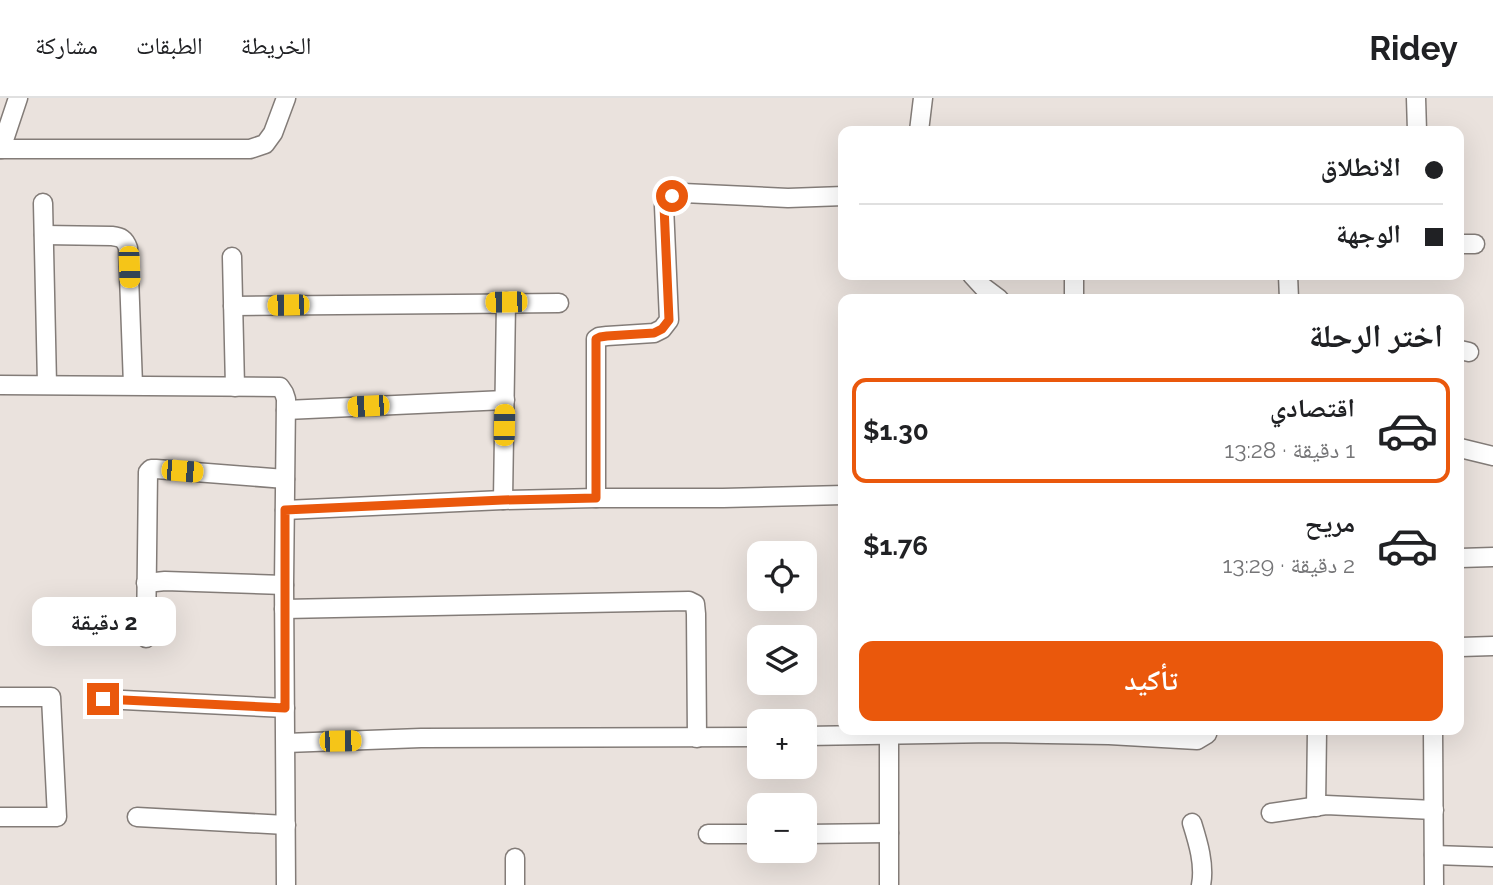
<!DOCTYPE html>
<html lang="ar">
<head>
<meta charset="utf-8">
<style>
  :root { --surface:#fff; --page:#f2f2f2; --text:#202124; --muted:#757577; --line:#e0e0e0; --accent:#ea580c }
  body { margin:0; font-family:Raleway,"Noto Naskh Arabic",sans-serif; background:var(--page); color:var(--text); direction:rtl; height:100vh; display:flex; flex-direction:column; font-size:26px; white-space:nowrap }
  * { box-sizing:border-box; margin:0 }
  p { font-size:23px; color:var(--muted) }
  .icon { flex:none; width:38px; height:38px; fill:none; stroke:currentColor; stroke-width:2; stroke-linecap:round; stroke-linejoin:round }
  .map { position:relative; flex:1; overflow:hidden; direction:ltr }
  .sheet { position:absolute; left:838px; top:196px; width:626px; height:441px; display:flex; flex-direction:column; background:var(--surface); border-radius:14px; box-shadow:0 7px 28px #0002; direction:rtl }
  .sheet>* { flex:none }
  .hud { position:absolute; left:838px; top:28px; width:626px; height:154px; border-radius:14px; box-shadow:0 7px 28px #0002; direction:rtl; display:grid; align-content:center; height:154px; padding:0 21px; background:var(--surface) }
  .buttons { position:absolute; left:747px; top:443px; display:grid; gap:14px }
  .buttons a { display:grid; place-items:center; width:70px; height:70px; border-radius:14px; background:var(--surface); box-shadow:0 7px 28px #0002; font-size:35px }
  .end { position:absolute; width:32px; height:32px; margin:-16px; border:9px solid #ea580c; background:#fff; box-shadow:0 0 0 4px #fff }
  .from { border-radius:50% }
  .bubble { position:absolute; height:49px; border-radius:14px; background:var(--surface); box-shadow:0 7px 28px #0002; font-size:23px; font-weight:700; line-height:49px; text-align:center; direction:rtl }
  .car { position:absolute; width:21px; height:42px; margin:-21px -10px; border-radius:9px; box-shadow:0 0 5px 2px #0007; background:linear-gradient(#f5c518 24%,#345 0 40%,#f5c518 0 76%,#345 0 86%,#f5c518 0) }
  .hud b { display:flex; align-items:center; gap:24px; height:66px; font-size:26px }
  .hud b+b { border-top:2px solid var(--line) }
  .hud i { width:18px; height:18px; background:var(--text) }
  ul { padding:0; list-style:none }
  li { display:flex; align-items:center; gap:21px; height:105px; margin:0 14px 10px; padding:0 7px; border:4px solid transparent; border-radius:14px }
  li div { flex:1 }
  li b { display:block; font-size:26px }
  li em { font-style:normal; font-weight:700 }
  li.on { border-color:var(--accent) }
  li>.icon { width:63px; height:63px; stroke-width:1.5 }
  h2 { padding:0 21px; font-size:32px; line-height:84px }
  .primary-button { display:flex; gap:14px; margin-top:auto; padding:14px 21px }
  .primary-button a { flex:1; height:80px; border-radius:14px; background:var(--accent); color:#fff; font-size:28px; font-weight:700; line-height:80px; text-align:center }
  header { display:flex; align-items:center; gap:42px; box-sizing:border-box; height:98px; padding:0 35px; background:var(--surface); border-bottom:2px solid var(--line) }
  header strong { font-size:33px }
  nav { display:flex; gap:38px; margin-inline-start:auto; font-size:24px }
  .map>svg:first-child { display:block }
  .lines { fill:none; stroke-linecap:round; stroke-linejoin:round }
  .minor-casing { stroke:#837c78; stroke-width:21 }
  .minor { stroke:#fff; stroke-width:18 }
  .route { stroke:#ea580c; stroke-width:9 }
</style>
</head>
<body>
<header>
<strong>Ridey</strong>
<nav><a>الخريطة</a><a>الطبقات</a><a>مشاركة</a></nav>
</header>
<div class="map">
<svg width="1493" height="787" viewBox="0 0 1493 787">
  <rect width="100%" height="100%" fill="#eae2dd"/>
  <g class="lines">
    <g class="minor-casing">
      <g id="minor">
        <path d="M1416 0 1417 33"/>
        <path d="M919 33 923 0"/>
        <path d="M0 51H250L265 46 273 35 286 0"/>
        <path d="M1 51 18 0"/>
        <path d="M43 105 47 286"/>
        <path d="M44 137 112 138C121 139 125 141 128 150L133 287"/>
        <path d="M1460 146H1475"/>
        <path d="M232 159 235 289"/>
        <path d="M972 177 983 189 999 201"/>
        <path d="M1288 177 1289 201"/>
        <path d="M1074 201V177"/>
        <path d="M233 208 559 205"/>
        <path d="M1460 252 1469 254"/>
        <path d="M0 287 280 289 284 295 286 301 284 487 286 787"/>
        <path d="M286 312 505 302"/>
        <path d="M1460 350 1493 358"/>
        <path d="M596 400H723L844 397"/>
        <path d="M503 402 506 204"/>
        <path d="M285 412 503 402 596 400V241L599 239 607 238 654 235 662 231 669 222 664 108 666 101 683 95 788 100 844 98"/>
        <path d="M1460 460 1493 459"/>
        <path d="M146 485 165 483 284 487"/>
        <path d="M284 511 689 503 695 506 696 516 697 640"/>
        <path d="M146 540 148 374 151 371H156L285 381"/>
        <path d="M1460 549 1493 548"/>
        <path d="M0 599H51L57 719H0"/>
        <path d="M103 601 285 610"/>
        <path d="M889 632V787"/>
        <path d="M1433 632 1434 787"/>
        <path d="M805 638 994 635 1109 637 1197 642 1207 636 1208 632"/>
        <path d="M286 645 421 640 760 639"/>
        <path d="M1316 709 1317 632"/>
        <path d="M1271 715 1326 707 1434 712"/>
        <path d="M137 719 286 727"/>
        <path d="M1192 725C1198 744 1205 767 1201 787"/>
        <path d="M708 736H760"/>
        <path d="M805 736 889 735"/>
        <path d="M1434 757 1493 759"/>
        <path d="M515 760V787"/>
      </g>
    </g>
    <use href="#minor" class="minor"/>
  </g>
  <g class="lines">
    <path class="route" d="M103 601 285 610V412L503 402 596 400V241L600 239 607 238 654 235 662 231 669 222 664 108 666 101 672 98"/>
  </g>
</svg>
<div class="buttons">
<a><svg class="icon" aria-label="locate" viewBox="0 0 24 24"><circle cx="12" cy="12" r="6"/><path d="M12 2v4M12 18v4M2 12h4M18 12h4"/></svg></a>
<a><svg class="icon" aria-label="layers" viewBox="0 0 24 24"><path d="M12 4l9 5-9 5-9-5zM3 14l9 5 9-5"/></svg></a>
<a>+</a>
<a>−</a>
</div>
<i class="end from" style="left:672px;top:98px"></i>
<i class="end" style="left:103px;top:601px"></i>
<div class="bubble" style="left:32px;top:499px;width:144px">2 دقيقة</div>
<i class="car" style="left:129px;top:169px;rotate:178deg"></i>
<i class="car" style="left:506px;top:204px;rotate:269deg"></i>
<i class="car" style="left:288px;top:207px;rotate:269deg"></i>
<i class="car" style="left:368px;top:308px;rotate:267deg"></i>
<i class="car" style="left:504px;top:327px;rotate:1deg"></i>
<i class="car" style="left:182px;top:373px;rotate:95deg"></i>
<i class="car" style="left:340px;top:643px;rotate:89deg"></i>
<div class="hud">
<b><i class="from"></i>الانطلاق</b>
<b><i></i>الوجهة</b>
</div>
<section class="sheet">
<h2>اختر الرحلة</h2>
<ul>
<li class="on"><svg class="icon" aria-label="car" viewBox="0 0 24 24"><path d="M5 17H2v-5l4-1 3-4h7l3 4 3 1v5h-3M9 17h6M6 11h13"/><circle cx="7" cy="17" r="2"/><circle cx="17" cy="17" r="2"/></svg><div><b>اقتصادي</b><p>1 دقيقة · 13:28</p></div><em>$1.30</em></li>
<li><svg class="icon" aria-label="car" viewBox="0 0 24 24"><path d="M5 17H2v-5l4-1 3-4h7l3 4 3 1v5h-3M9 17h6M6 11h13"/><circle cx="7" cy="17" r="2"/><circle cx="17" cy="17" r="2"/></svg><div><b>مريح</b><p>2 دقيقة · 13:29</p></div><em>$1.76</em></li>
</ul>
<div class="primary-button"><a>تأكيد</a></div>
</section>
</div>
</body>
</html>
